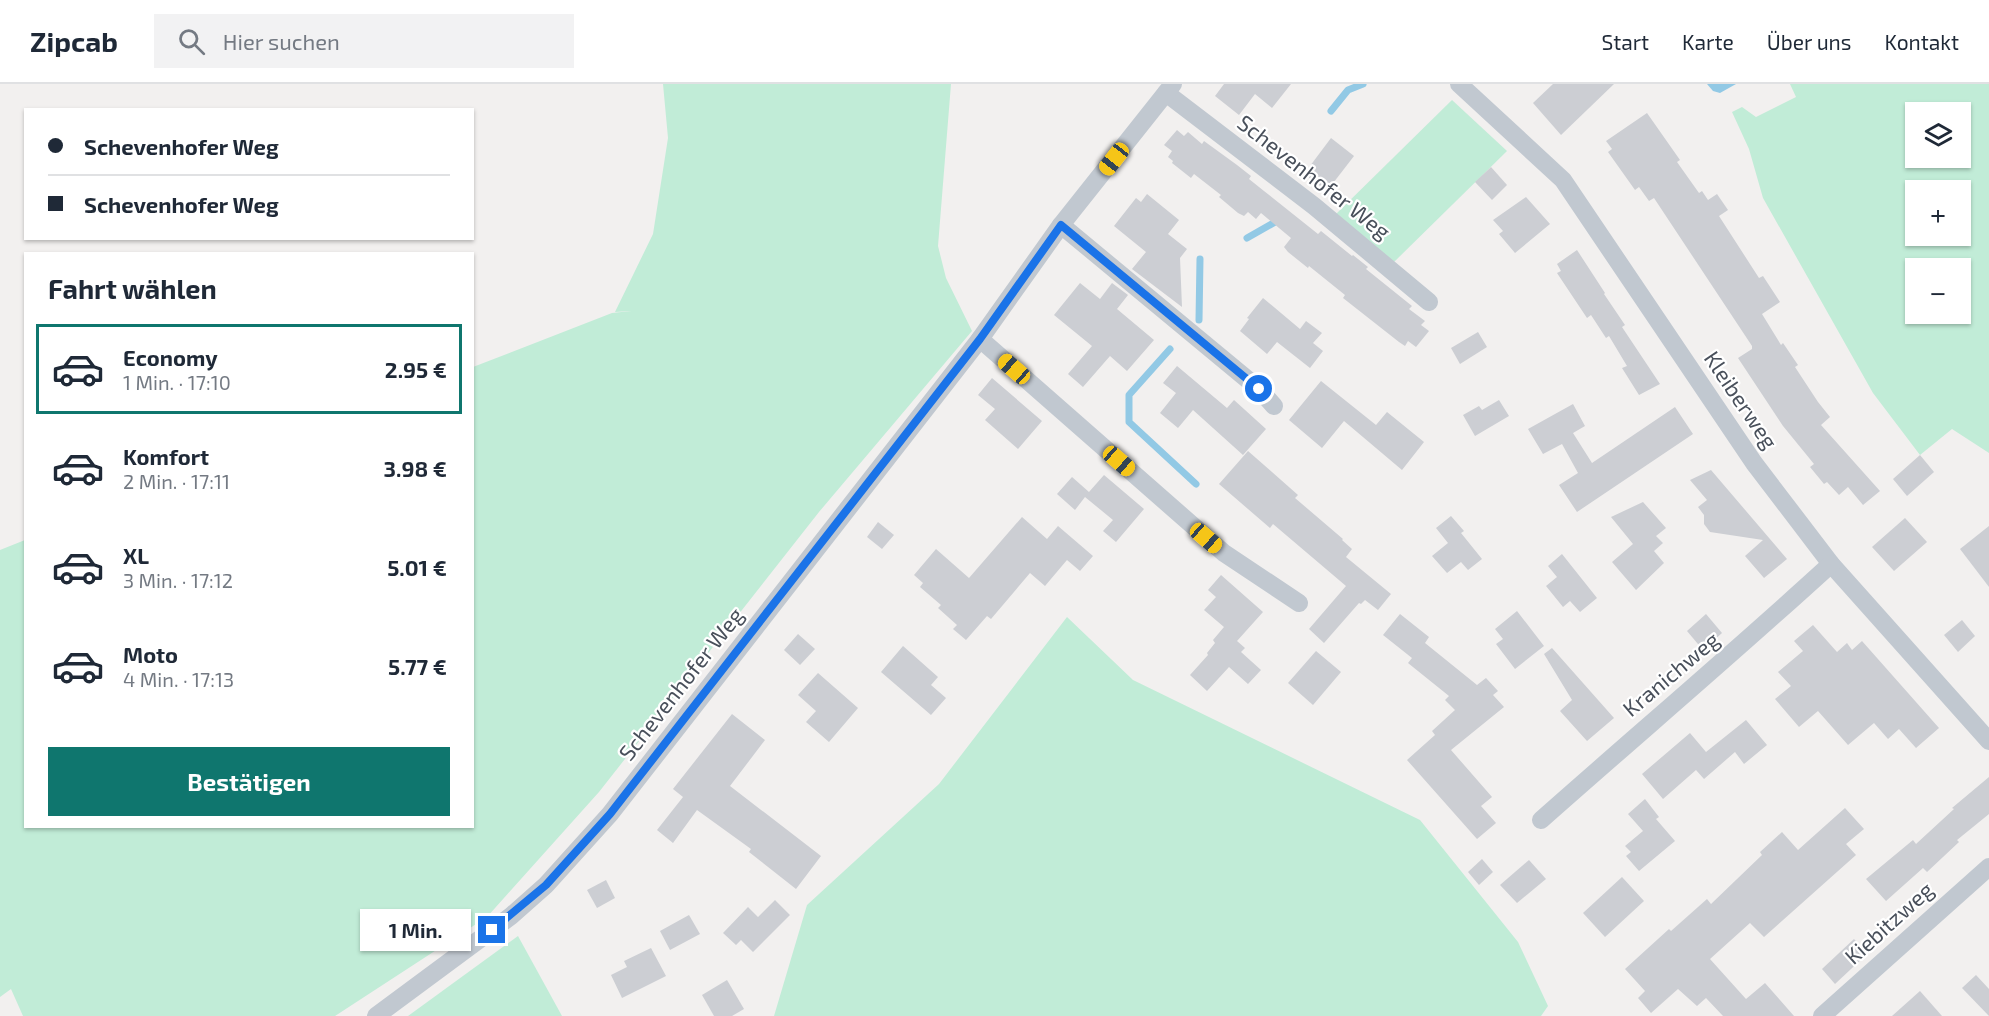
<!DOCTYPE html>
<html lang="de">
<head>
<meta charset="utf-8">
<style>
  :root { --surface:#fff; --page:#f2f2f3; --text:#1f2937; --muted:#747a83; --line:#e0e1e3; --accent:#0f766e }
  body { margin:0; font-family:"Exo 2",sans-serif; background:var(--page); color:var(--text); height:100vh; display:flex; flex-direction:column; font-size:22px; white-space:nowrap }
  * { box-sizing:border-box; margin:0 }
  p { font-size:20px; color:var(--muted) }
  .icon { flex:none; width:33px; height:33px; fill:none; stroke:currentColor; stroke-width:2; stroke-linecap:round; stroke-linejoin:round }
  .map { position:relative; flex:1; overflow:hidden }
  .panel { position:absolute; left:24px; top:168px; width:450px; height:576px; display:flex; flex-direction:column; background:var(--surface); border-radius:0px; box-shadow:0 2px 4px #0004 }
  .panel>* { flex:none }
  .guide { position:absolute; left:24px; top:24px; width:450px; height:132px; border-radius:0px; box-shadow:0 2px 4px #0004; display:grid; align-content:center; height:132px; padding:0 24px; background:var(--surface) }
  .fabs { position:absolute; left:1905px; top:18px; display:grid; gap:12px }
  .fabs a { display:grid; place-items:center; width:66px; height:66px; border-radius:0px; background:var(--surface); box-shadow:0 2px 4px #0004; font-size:30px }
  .end { position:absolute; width:27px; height:27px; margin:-14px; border:8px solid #1a73e8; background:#fff; box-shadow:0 0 0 3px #fff }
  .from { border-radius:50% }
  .bubble { position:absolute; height:42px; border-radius:0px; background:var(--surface); box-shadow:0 2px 4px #0004; font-size:20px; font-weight:700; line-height:42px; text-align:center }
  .car { position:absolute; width:18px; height:36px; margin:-18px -9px; border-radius:8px; box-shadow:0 0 4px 2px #0007; background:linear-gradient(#f5c518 24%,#345 0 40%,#f5c518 0 76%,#345 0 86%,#f5c518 0) }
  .guide b { display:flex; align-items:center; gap:21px; height:57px; font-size:22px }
  .guide b+b { border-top:2px solid var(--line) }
  .guide i { width:15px; height:15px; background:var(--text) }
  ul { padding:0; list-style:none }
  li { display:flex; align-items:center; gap:18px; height:90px; margin:0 12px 9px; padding:0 12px; border:3px solid transparent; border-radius:0px }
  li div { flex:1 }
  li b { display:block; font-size:22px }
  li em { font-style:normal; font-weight:700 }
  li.selected { border-color:var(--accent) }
  li>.icon { width:54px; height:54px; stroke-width:1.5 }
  h2 { padding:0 24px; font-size:27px; line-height:72px }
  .action { display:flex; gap:12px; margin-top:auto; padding:12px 24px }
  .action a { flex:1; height:69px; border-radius:0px; background:var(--accent); color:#fff; font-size:24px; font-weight:700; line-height:69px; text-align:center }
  header { display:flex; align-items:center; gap:36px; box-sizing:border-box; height:84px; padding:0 30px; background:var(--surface); border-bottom:2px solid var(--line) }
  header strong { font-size:28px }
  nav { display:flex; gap:33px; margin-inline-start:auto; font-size:21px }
  .search { width:420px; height:54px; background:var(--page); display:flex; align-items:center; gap:15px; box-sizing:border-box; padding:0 21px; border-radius:0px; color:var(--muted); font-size:22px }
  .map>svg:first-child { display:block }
  .green { fill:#c1ecd7; fill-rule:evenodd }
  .water { fill:#92c9e5 }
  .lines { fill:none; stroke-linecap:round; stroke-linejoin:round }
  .stream { stroke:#92c9e5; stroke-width:7 }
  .building { fill:#ccced3 }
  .minor { stroke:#c1c8d0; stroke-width:18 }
  .route { stroke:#1a73e8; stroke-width:8 }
  .labels { text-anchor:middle; stroke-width:4.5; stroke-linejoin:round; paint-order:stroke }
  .street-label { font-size:22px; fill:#49505b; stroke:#fff }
</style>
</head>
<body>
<header>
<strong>Zipcab</strong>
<div class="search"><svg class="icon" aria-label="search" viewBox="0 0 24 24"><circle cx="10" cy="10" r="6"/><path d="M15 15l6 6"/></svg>Hier suchen</div>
<nav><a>Start</a><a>Karte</a><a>Über uns</a><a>Kontakt</a></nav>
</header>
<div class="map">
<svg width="1989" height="932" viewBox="0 0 1989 932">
  <rect width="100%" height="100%" fill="#f2f0ef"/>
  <g class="green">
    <path d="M663 0H951L938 162 946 194 972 247 819 428 599 708 487 833 335 932H23L11 905 0 913V466L25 456 26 742H472L473 283 612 229 631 227 615 228 653 150 668 54Z"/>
    <path d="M1790 0H1989V369L1952 345 1920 371 1873 309 1763 114 1749 65 1732 28 1742 23 1756 33 1796 13ZM1960 28V74H1916V28ZM1916 106H1960V152H1916ZM1916 184H1960V230H1916Z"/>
    <path d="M1452 16 1507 67 1394 178 1335 131Z"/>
    <path d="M1067 533 1133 596 1420 736 1518 858 1548 922 1541 932H774L807 821 939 700Z"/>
    <path d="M518 852 562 932H408Z"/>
  </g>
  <path class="water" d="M1707 0H1736L1720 9 1713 7Z"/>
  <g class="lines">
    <g class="stream">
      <path d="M1331 27 1348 6 1363 0"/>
      <path d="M1247 154 1277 137 1275 133"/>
      <path d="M1199 236 1200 175"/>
      <path d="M1170 265 1129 311V338L1196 400"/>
    </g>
  </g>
  <g class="building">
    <path d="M1224 0H1291L1272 24 1255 10 1239 31 1215 12Z"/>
    <path d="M1553 0H1614L1561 51 1533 19Z"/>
    <path d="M1647 29 1680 76 1677 78 1699 109 1702 107 1708 116 1717 110 1728 126 1719 132 1759 194 1763 192 1780 218 1762 230 1781 261 1783 259 1798 281 1795 283 1818 318 1830 333 1821 341 1880 407 1863 421 1848 403 1839 411 1827 398 1824 400 1810 383 1814 380 1783 342 1738 274 1752 265V262L1654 114 1649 117 1639 103 1635 106 1608 68 1612 65 1606 57Z"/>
    <path d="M1177 46 1184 52 1188 48 1202 60 1204 57 1237 81 1251 92 1249 95 1264 107 1318 150 1321 147 1352 172 1353 171 1368 183 1366 185 1412 222 1409 225 1425 237 1421 241 1429 247 1416 263 1408 257 1405 262 1399 258 1343 214 1345 211 1309 182 1308 184 1288 168 1284 163 1291 154 1261 129 1256 135 1248 128 1244 132 1238 129 1219 113 1221 111 1194 90 1191 94 1172 79 1173 77 1168 73 1172 67 1164 61Z"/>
    <path d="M1331 54 1354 72 1327 107 1304 90Z"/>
    <path d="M1491 83 1507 101 1492 116 1475 98Z"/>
    <path d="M1147 110 1179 136 1168 150 1187 165 1180 174 1182 223 1132 185 1146 168 1114 142 1136 114 1141 118Z"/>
    <path d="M1526 113 1550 140 1515 169 1499 150 1503 147 1493 136Z"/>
    <path d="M1577 166 1605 209 1604 210 1625 241 1622 243 1660 300 1639 311 1622 284 1627 282 1609 252 1606 254 1591 231 1587 234 1557 189 1561 187 1557 180Z"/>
    <path d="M1080 199 1100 215 1112 199 1128 211 1117 225 1154 256 1127 287 1110 272 1083 303 1068 290 1092 262 1054 231Z"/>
    <path d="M1263 214 1300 245 1306 237 1322 249 1313 259 1323 267 1310 284 1277 258 1267 270 1240 247 1249 235 1247 234Z"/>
    <path d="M1478 248 1487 263 1460 280 1451 264Z"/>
    <path d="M1177 282 1227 324 1234 316 1266 345 1243 371 1193 326 1178 344 1160 329 1176 309 1163 299Z"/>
    <path d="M992 294 1042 337 1018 365 985 336 995 325 978 311Z"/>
    <path d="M1321 297 1376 341 1387 328 1424 358 1402 386 1344 337 1322 364 1289 336Z"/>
    <path d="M1499 316 1509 332 1475 352 1463 331 1479 322 1482 326Z"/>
    <path d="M1573 320 1585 342 1573 349 1592 379 1675 323 1693 350 1577 428 1559 401 1578 389 1562 360 1543 370 1528 345Z"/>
    <path d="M1248 367 1298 411 1295 414 1343 455 1342 456 1352 465 1346 473 1391 510 1378 526 1365 516 1361 520 1359 519 1324 559 1309 545 1346 502 1273 440 1270 444 1219 400Z"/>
    <path d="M1920 371 1934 388 1907 412 1893 395Z"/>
    <path d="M1711 386 1787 475 1764 494 1745 472 1763 456 1710 448 1704 440V431L1698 423 1707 416 1690 396Z"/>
    <path d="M1104 391 1144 425 1116 458 1103 447 1113 436 1085 413 1075 426 1057 410 1072 393 1089 408Z"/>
    <path d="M1643 418 1666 444 1656 452 1663 459 1654 467 1664 479 1636 506 1612 478 1633 460 1611 433Z"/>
    <path d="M1451 432 1464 447 1461 449 1482 475 1468 486 1461 478 1447 489 1432 472 1448 459 1436 444Z"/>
    <path d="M1022 433 1047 455 1058 442 1093 472 1080 487 1067 476 1045 502 1030 489 991 535 987 532 966 556 953 545 957 541 938 524 941 521 920 503 923 499 914 491 936 465 969 494Z"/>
    <path d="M1905 434 1927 458 1894 487 1872 463Z"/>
    <path d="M878 438 894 451 882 465 867 453Z"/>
    <path d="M1989 442V503L1960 465Z"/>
    <path d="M1562 470 1597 514 1580 528 1570 517 1563 523 1546 502 1557 493 1548 482Z"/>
    <path d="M1221 491 1263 528 1237 557 1245 564 1241 568 1261 586 1248 600 1229 583 1207 607 1190 591 1208 571 1207 569 1215 559 1213 556 1224 543 1204 526 1216 513 1208 506Z"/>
    <path d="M1517 527 1544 562 1515 585 1496 560 1503 555 1495 545Z"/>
    <path d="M1400 530 1429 553 1425 559 1477 601 1486 594 1498 607 1493 611 1504 623 1451 666 1492 713 1481 722 1496 739 1477 755 1407 676 1435 651 1432 647 1455 626 1445 616 1449 612 1408 579 1412 574 1383 551Z"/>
    <path d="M1706 530 1722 549 1703 566 1687 547Z"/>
    <path d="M1962 536 1975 552 1958 568 1944 551Z"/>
    <path d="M1813 541 1837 568 1847 559 1852 566 1862 557 1939 644 1916 664 1899 645 1888 655 1874 639 1848 661 1818 627 1799 643 1775 615 1791 602 1778 588 1803 567 1794 557Z"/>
    <path d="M798 550 815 565 800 581 784 566Z"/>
    <path d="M903 562 938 593 931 601 946 614 931 631 881 588Z"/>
    <path d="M1552 564 1614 634 1587 657 1560 627 1572 616 1544 570Z"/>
    <path d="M1316 567 1341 588 1313 621 1288 599Z"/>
    <path d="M818 589 858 624 829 658 806 638 816 627 798 611Z"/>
    <path d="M732 630 765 656 730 702 821 772 796 805 749 768 751 765 697 726 673 759 657 746 683 713 673 705Z"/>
    <path d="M1746 636 1767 661 1744 680 1735 668 1704 695 1696 686 1663 715 1642 690 1690 649 1706 668Z"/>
    <path d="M1989 693V730L1957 756 1959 758 1927 788 1923 784 1886 817 1866 795 1913 756 1916 760 1954 725 1952 724Z"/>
    <path d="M1645 715 1659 733 1656 735 1675 757 1639 787 1626 772 1631 768 1625 762 1643 747 1628 730Z"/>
    <path d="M1845 724 1864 745 1846 760 1856 771 1764 853 1750 839 1710 875 1746 915 1765 899 1794 932H1723L1706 914 1697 922 1678 905 1651 929 1638 914 1645 907 1625 885 1669 845 1671 847 1707 815 1711 820 1762 771 1760 768 1782 748 1798 766Z"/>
    <path d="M1482 775 1493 788 1479 801 1468 788Z"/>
    <path d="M1529 776 1546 795 1517 819 1500 801Z"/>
    <path d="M1622 793 1644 817 1605 853 1583 829Z"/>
    <path d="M606 796 615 814 597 824 587 806Z"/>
    <path d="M775 816 790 831 753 868 741 856 736 861 723 849 748 823 758 833Z"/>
    <path d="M689 831 700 850 670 866 660 847Z"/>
    <path d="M1854 855 1867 870 1835 900 1822 885Z"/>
    <path d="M651 864 666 892 622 914 611 891 627 883 624 877Z"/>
    <path d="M1976 891 1989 905V932L1962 904Z"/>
    <path d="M727 896 744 925 732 932H714L702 911Z"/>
    <path d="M1920 907 1942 932H1892Z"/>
  </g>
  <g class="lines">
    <g class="minor">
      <path d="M1459 0 1563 96 1754 379 1831 480 1989 657"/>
      <path d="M1166 9 1314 122 1429 218"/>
      <path d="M1061 141 1259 305 1274 322"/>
      <path d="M980 255 1224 469 1299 519"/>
      <path d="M1541 736C1638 650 1736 567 1831 480"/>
      <path d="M376 932 511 832 546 801 610 730 980 255 1061 141 1173 0"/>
      <path d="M1822 932 1989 783"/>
    </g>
  </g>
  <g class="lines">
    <path class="route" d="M492 846 546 801 610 730 980 255 1061 141 1259 305"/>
  </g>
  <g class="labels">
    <g class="street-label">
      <text transform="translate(1314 93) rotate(38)" y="8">Schevenhofer Weg</text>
      <text transform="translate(1741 316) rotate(56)" y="8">Kleiberweg</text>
      <text transform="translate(1671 590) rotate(-40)" y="8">Kranichweg</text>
      <text transform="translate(681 600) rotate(-52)" y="8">Schevenhofer Weg</text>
      <text transform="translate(1889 839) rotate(-42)" y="8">Kiebitzweg</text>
    </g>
  </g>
</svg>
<div class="fabs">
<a><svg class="icon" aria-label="layers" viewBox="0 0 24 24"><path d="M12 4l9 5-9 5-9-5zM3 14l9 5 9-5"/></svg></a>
<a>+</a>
<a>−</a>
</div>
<i class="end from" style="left:1259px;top:305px"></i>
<i class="end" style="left:492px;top:846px"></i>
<div class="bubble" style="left:360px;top:825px;width:111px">1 Min.</div>
<i class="car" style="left:1114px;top:75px;rotate:218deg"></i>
<i class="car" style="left:1014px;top:285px;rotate:311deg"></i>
<i class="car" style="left:1119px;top:377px;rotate:131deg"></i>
<i class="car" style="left:1206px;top:454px;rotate:131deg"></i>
<div class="guide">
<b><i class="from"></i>Schevenhofer Weg</b>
<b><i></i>Schevenhofer Weg</b>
</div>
<section class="panel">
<h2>Fahrt wählen</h2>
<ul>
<li class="selected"><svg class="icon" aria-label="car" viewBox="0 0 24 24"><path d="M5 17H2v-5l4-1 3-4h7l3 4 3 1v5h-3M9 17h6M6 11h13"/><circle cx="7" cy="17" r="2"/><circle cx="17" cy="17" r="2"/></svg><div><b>Economy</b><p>1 Min. · 17:10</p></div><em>2.95 €</em></li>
<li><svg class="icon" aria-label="car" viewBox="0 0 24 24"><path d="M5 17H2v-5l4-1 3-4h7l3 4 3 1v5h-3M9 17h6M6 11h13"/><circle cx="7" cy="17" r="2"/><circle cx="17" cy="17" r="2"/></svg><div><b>Komfort</b><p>2 Min. · 17:11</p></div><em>3.98 €</em></li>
<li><svg class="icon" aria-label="car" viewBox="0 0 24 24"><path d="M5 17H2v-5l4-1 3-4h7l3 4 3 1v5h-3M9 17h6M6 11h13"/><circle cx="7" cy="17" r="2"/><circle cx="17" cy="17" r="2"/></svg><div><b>XL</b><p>3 Min. · 17:12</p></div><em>5.01 €</em></li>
<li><svg class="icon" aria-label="car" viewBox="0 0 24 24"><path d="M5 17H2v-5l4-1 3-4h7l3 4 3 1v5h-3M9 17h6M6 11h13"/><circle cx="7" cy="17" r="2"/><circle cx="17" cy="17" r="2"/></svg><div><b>Moto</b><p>4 Min. · 17:13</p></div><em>5.77 €</em></li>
</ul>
<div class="action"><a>Bestätigen</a></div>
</section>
</div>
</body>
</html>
